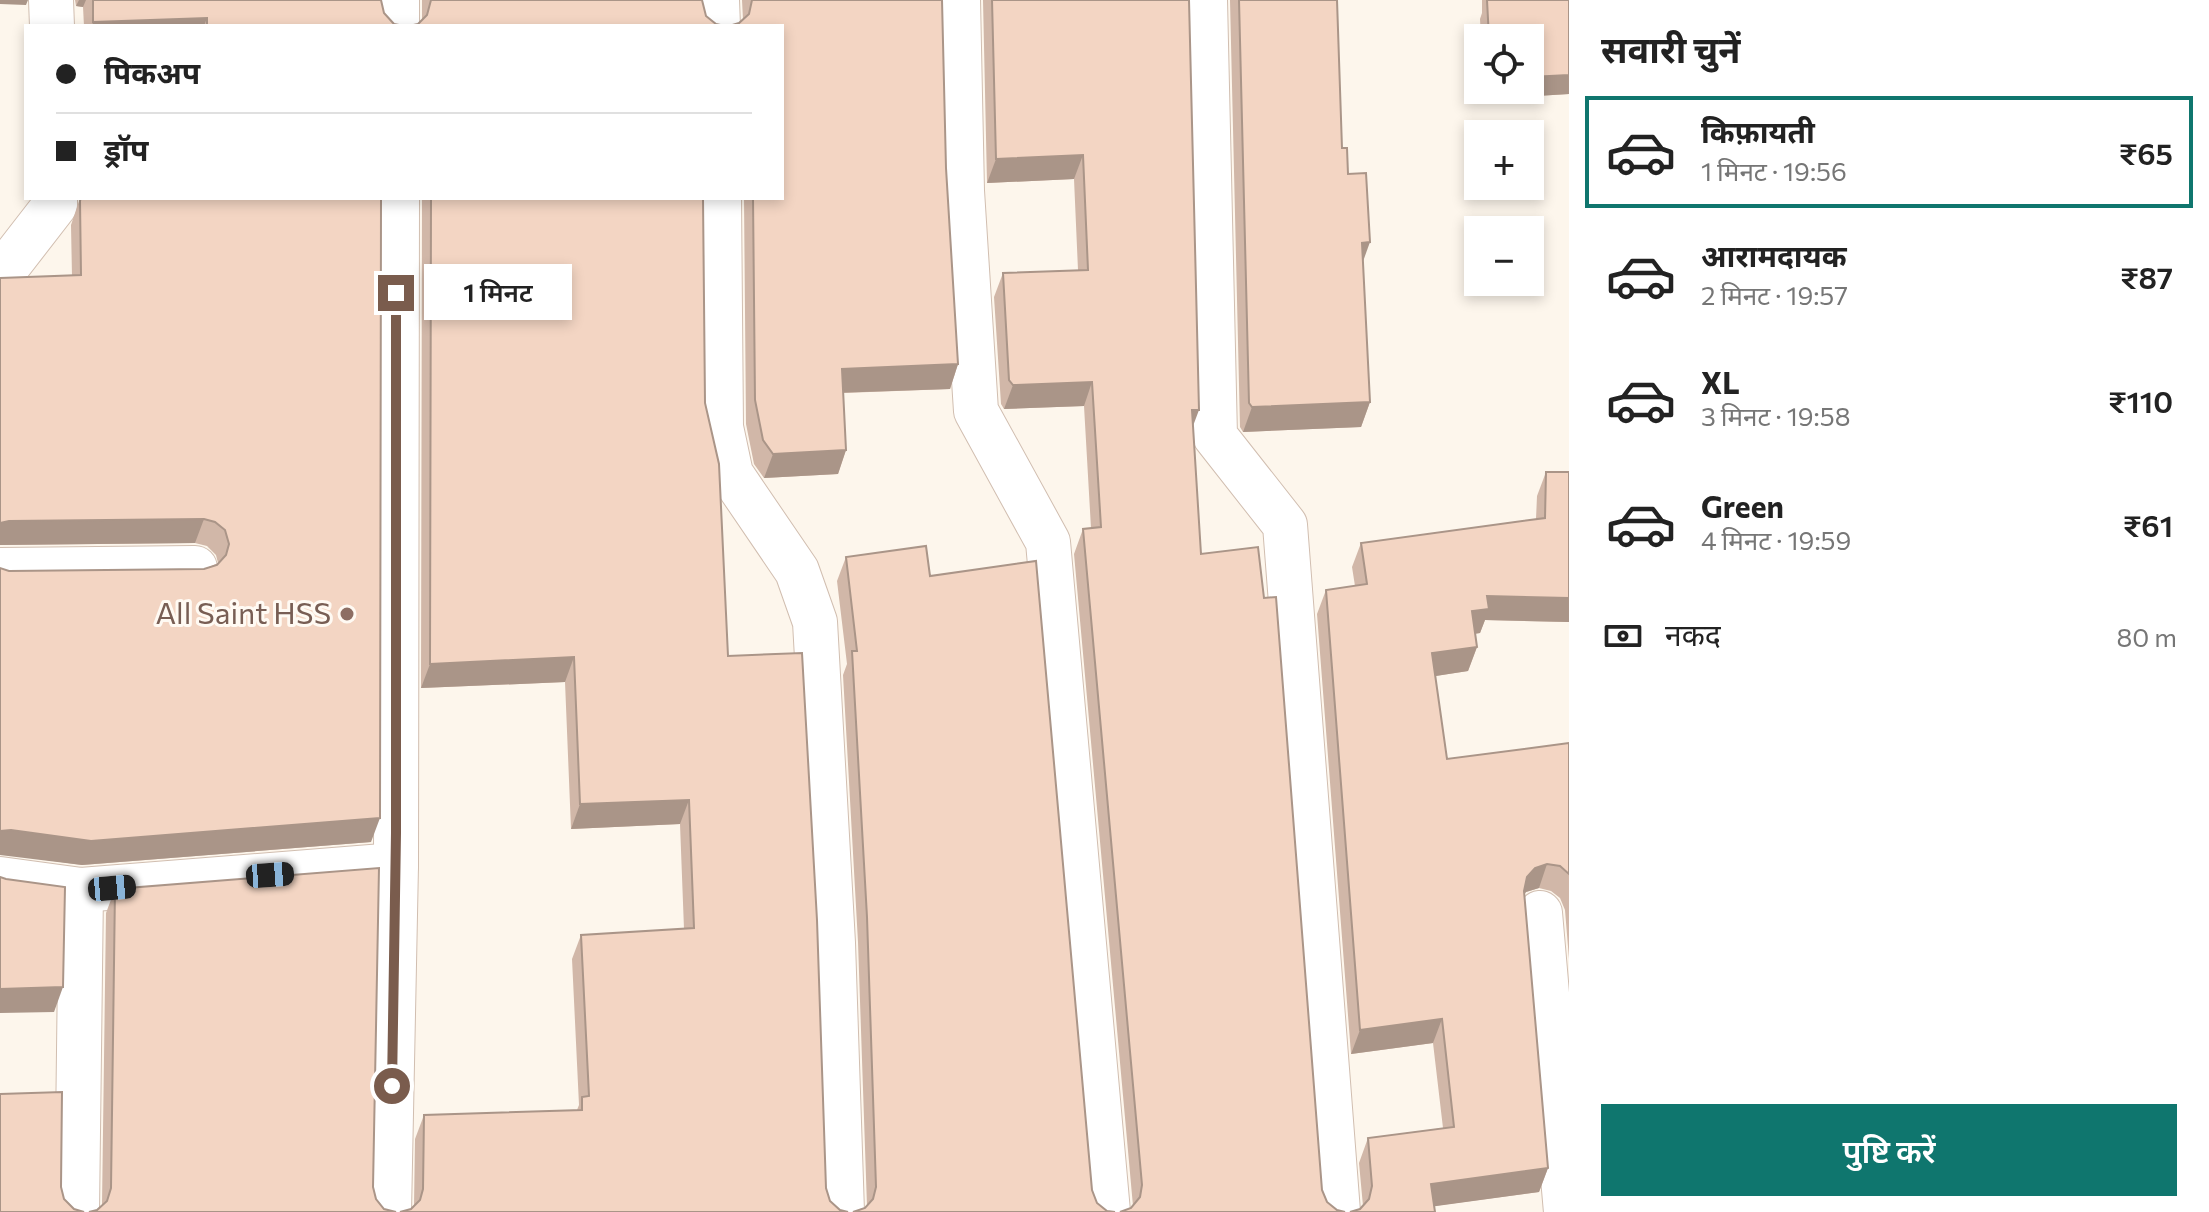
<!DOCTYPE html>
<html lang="hi">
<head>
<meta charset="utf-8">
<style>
  :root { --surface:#fff; --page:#f2f2f2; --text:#222; --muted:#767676; --line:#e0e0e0; --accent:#0f766e }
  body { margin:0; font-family:Commissioner,"Noto Sans Devanagari",sans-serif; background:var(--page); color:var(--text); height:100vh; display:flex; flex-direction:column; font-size:30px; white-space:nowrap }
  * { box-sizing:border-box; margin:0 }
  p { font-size:26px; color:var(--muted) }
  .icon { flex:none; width:44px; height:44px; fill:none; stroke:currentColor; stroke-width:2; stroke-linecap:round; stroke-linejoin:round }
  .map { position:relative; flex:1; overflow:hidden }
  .side { display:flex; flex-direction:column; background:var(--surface); width:640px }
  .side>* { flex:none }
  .guide { position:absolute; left:24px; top:24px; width:760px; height:176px; border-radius:0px; box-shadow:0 4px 12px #0003; display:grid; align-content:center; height:176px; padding:0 32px; background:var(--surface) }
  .controls { position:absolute; left:1464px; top:24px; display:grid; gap:16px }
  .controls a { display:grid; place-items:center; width:80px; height:80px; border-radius:0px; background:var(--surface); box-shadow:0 4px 12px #0003; font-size:40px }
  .end { position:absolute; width:36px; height:36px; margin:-18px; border:10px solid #7a5c4d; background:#fff; box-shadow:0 0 0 4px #fff }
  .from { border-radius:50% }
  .bubble { position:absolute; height:56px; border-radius:0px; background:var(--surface); box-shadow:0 4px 12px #0003; font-size:26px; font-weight:600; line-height:56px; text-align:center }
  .car { position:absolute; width:24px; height:48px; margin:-24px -12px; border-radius:10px; box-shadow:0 0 6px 2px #0007; background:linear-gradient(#222 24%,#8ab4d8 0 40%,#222 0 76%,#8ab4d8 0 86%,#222 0) }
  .guide b { display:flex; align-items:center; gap:28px; height:76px; font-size:30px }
  .guide b+b { border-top:2px solid var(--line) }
  .guide i { width:20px; height:20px; background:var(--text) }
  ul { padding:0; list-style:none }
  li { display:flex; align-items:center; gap:24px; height:112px; margin:0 16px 12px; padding:0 16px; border:4px solid transparent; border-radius:0px }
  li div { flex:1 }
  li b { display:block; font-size:30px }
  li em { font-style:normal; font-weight:600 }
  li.on { border-color:var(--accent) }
  li>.icon { width:72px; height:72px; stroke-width:1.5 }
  h2 { padding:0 32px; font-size:36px; line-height:96px }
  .pay { display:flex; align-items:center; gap:20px; height:88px; padding:0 32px; font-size:30px }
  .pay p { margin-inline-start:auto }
  .primary-button { display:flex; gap:16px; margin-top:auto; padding:16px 32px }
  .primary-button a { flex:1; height:92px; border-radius:0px; background:var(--accent); color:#fff; font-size:32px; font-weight:600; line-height:92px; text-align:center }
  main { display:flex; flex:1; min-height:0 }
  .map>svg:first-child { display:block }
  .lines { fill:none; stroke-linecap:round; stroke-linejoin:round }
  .minor-casing { stroke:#d1beb0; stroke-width:46 }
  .minor { stroke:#fff; stroke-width:44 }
  .wall { fill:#d1b7a8 }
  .shaded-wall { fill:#aa9588 }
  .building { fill:#f3d5c3; stroke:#aa9588; stroke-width:2 }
  .route { stroke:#7a5c4d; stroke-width:10 }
  .education-dot { fill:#8d6e63; stroke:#fffaf3; stroke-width:3 }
  .labels { text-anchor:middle; stroke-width:6; stroke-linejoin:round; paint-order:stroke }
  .education-label { font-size:30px; fill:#785e54; stroke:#fffaf3; text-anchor:end }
</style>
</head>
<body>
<main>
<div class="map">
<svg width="1569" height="1212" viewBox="0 0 1569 1212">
  <rect width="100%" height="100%" fill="#fdf6ec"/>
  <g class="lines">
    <g class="minor-casing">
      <g id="minor">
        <path d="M51 0 52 26"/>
        <path d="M717 0 718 26"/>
        <path d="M958 0 962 191 976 411 1048 542 1108 1212"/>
        <path d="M1205 0 1215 436 1285 525 1338 1212"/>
        <path d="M397 26V0"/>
        <path d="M719 198 721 427 731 474 797 571 815 622 833 943 842 1212"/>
        <path d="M0 276 55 205V198"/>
        <path d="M0 570 195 568"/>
        <path d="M0 879 81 890 396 865"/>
        <path d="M1540 913 1566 1212"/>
        <path d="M77 1212 81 890"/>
        <path d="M389 1212 396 865 397 198"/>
      </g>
    </g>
    <use href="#minor" class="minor"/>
  </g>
  <g class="wall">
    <path d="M75 0H381L384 13 394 24 404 26H84L83 7 76 6Z"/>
    <path d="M422 0H702L418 24 422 20Z"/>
    <path d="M742 0H942L946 168 958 364 950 389 843 393 846 450 838 474 764 478 754 464 746 424 744 198H782L739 23 743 20Z"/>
    <path d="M983 0H1189L1193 426 1201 554 1322 1190 1327 1202 1337 1210 1131 1208 1133 1206 1074 554 1083 529 1091 528 1084 406 1004 409 1001 404 994 297 1003 273 1078 270 1074 179 987 183Z"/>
    <path d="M1230 0H1337L1342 148 1348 174 1363 260 1370 402 1361 427 1243 432 1240 427Z"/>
    <path d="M1482 0H1569V94L1484 99V90H1530V38H1481L1480 19 1482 13Z"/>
    <path d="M80 198H381L371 842 82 865 3 854 9 571 204 569 218 563 216 555 207 546 195 543 0 545V278L72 276 71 225Z"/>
    <path d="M422 198H703L705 403 728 656 826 1188 411 1209 414 1206 415 1139 424 1115 577 1110 579 1105 572 959 581 935 684 929 680 824 571 829 565 682 421 688Z"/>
    <path d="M1546 472H1569V622L1485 620 1480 633 1475 634 1477 647 1468 671 1435 676 1447 759 1569 743V959L1565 910 1560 898 1551 891 1539 888 1526 892 1524 894 1548 1168 1539 1192 1434 1206 1360 1209 1363 1206 1359 1163 1368 1138 1443 1128 1433 1043 1351 1054 1317 614 1326 590 1355 586 1352 567 1361 543 1536 519 1537 496Z"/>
    <path d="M846 557 930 576 1092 1190 1097 1203 1107 1211 865 1208 867 1206 858 942 843 675 847 664 837 581Z"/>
    <path d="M115 889 373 1187 376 1199 384 1209 97 1210 102 1205 106 913Z"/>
  </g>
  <g class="shaded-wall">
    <path d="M0 0H28L26 5 0 4Z"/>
    <path d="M79 0H86L83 7 76 6Z"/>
    <path d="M207 18 204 26H92L93 22Z"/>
    <path d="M1569 75V94L1484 99 1487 90H1530V77Z"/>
    <path d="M1083 155 1074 179 987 183 996 159Z"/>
    <path d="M1370 242 1361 267 1362 243Z"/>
    <path d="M958 364 950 389 833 393 842 369Z"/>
    <path d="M1092 382 1084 406 1004 409 1013 385Z"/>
    <path d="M1370 402 1361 427 1243 432 1252 407Z"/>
    <path d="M1192 410H1199L1190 434Z"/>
    <path d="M846 450 838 474 764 478 773 454Z"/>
    <path d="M204 519 195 543 0 545V523L9 521Z"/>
    <path d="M1487 596 1569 598V622L1485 620 1480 633 1463 635 1472 611Z"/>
    <path d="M1477 647 1468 671 1423 678 1432 653Z"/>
    <path d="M574 657 565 682 421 688 430 664Z"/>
    <path d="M689 800 680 824 571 829 580 804Z"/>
    <path d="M380 818 371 842 82 865 0 855V831L11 830Z"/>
    <path d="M1547 864 1539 888 1526 892 1518 902 1527 877 1535 868Z"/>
    <path d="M63 987 54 1012 0 1013V989Z"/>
    <path d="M1442 1019 1433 1043 1351 1054 1360 1030Z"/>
    <path d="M1548 1168 1539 1192 1422 1208 1431 1184Z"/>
  </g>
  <g class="building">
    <path d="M93 0H381L384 13 394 24 404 26H207V18L93 22Z"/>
    <path d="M431 0H702L706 16 716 24 725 26H409L418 24 427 15Z"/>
    <path d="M752 0H942L946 168 958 364 842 369 846 450 773 454 763 440 755 400 753 198H782V26H729L739 23 749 14Z"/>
    <path d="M992 0H1189L1199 410H1192L1201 554 1258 547 1264 598 1276 597 1322 1190 1327 1202 1337 1210 1345 1212H1120L1131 1208 1140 1197 1142 1185 1083 529 1101 527 1092 382 1013 385 1009 380 1003 273 1088 270 1083 155 996 159Z"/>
    <path d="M1239 0H1337L1342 148H1347L1348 174 1366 173 1370 242 1362 243 1370 402 1252 407 1249 403Z"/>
    <path d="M1487 0H1569V75L1530 77V38H1489Z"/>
    <path d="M81 198H381L380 818 91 841 11 830 0 831V568L9 571 204 569 217 565 226 555 229 544 225 530 215 522 204 519 9 521 0 523V278L81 275 80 201Z"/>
    <path d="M431 198H703L705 403 719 464 728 656 802 653 817 920 826 1188 830 1201 840 1210 848 1212H400L411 1209 420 1200 423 1189 424 1115 582 1110V1097L589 1096 581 935 694 928 689 800 580 804 574 657 430 664Z"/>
    <path d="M1546 472H1569V598L1487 596 1489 609 1472 611 1477 647 1432 653 1447 759 1569 743V874L1560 866 1547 864 1535 868 1527 877 1524 891 1548 1168 1431 1184 1435 1212H1350L1360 1209 1369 1199 1372 1186 1368 1138 1454 1127 1442 1019 1360 1030 1326 590 1367 584 1361 543 1545 518Z"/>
    <path d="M926 546 930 576 1036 561 1092 1190 1097 1203 1107 1211 1115 1212H853L865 1208 873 1199 876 1187 867 917 852 651H857L846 557Z"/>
    <path d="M379 868 373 1187 376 1199 384 1209 396 1212H89L97 1210 107 1201 111 1188 115 889Z"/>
    <path d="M0 877 6 879 65 887 63 987 0 989Z"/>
    <path d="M62 1092 61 1187 64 1199 74 1209 84 1212H0V1094Z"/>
  </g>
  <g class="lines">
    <path class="route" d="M392 1086 396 833V293"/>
  </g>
  <circle class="education-dot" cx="347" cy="614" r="8"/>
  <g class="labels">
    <g class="education-label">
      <text x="331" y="624">All Saint HSS</text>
    </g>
  </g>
</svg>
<div class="controls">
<a><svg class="icon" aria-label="locate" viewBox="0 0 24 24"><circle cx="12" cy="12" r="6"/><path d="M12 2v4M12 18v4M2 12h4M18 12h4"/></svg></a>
<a>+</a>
<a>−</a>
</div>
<i class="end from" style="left:392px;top:1086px"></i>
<i class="end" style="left:396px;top:293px"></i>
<div class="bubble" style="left:424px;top:264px;width:148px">1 मिनट</div>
<i class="car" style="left:270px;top:875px;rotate:86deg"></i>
<i class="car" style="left:112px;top:888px;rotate:85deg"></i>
<div class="guide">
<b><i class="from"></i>पिकअप</b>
<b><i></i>ड्रॉप</b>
</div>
</div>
<section class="side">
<h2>सवारी चुनें</h2>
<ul>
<li class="on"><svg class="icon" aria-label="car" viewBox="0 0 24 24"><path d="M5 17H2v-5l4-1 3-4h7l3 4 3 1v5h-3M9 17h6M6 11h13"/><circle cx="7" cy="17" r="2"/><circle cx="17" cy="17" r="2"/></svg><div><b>किफ़ायती</b><p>1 मिनट · 19:56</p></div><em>₹65</em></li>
<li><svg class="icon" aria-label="car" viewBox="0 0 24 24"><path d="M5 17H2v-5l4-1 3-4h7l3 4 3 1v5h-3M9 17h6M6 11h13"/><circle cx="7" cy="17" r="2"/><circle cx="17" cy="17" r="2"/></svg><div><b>आरामदायक</b><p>2 मिनट · 19:57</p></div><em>₹87</em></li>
<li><svg class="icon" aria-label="car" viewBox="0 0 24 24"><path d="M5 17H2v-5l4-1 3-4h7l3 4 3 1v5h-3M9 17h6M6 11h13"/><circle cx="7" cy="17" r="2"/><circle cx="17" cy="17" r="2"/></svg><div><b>XL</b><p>3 मिनट · 19:58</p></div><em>₹110</em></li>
<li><svg class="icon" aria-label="car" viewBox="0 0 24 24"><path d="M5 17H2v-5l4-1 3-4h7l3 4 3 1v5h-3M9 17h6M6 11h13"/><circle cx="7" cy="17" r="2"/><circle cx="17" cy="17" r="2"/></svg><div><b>Green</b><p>4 मिनट · 19:59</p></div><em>₹61</em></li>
</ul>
<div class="pay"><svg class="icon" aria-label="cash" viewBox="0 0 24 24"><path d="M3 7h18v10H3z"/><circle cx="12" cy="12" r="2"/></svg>नकद<p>80 m</p></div>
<div class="primary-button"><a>पुष्टि करें</a></div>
</section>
</main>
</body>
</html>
